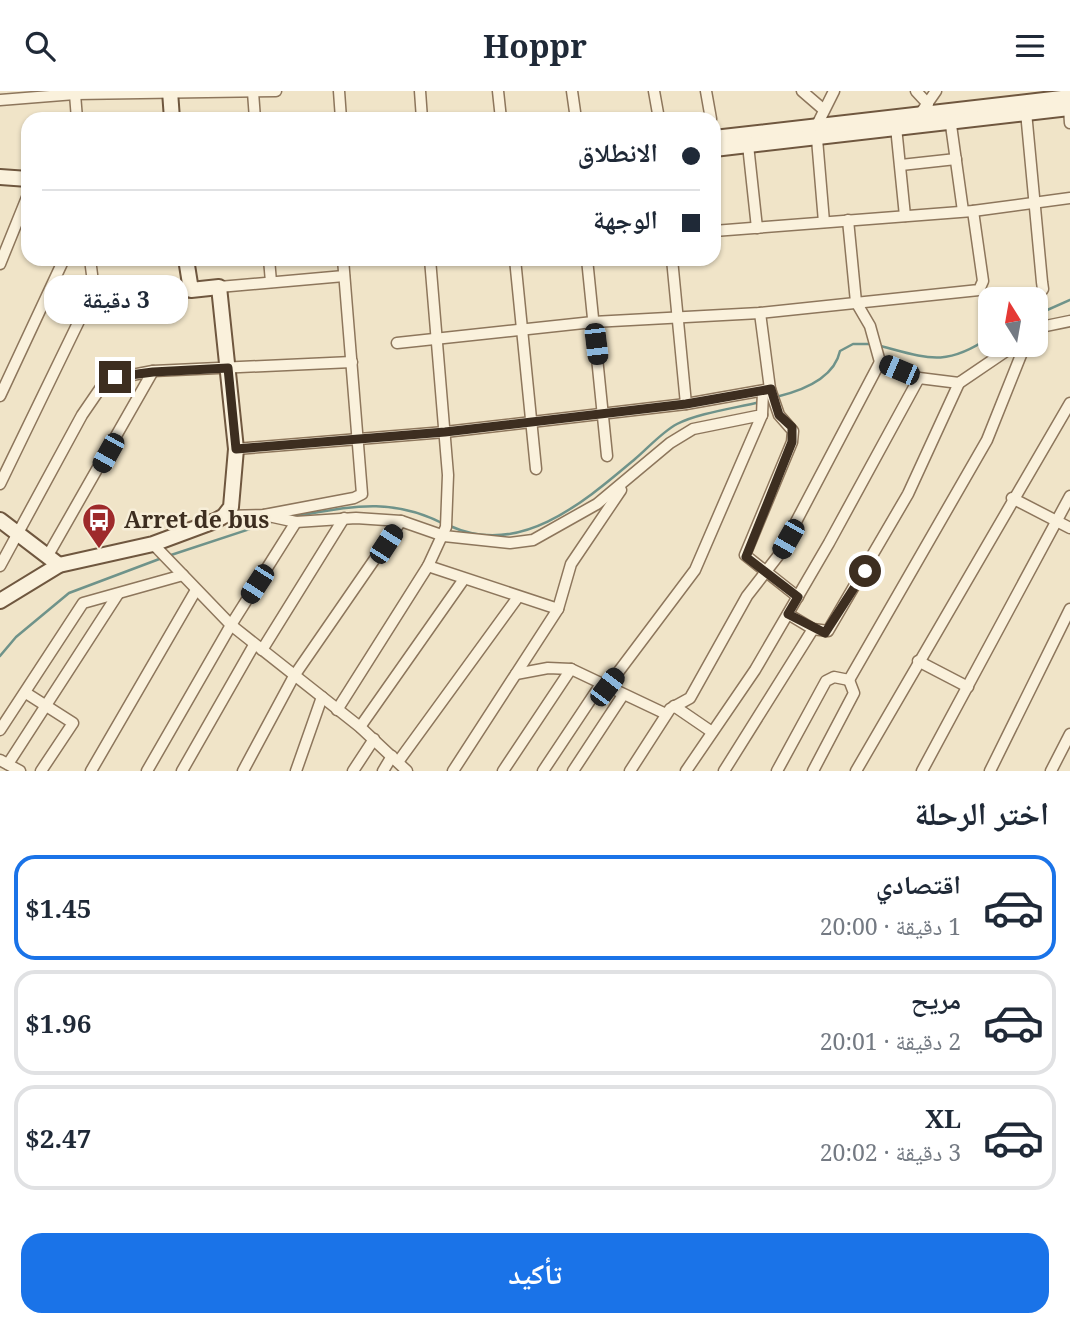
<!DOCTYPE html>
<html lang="ar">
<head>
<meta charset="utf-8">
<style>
  :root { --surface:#fff; --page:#f2f2f3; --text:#1f2937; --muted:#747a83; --line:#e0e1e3; --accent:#1a73e8 }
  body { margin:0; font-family:"Noto Serif","Noto Naskh Arabic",serif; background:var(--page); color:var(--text); direction:rtl; height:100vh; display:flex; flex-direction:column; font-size:26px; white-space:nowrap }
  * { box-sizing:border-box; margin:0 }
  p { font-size:23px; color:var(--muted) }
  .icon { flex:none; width:38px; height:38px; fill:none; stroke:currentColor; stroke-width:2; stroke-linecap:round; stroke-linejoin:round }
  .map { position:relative; height:680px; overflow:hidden; direction:ltr }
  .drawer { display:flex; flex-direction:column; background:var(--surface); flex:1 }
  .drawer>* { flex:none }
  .banner { position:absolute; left:21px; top:21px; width:700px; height:154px; border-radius:21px; box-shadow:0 2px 5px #0004; direction:rtl; display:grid; align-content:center; height:154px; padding:0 21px; background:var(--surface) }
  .needle { width:46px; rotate:349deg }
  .controls { position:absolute; left:978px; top:196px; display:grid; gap:14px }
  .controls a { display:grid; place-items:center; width:70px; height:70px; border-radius:14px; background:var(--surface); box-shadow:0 2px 5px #0004; font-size:35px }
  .end { position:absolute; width:32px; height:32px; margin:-16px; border:9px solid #3d2e20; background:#fff; box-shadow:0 0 0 4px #fff }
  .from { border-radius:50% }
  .bubble { position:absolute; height:49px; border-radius:21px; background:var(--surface); box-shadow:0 2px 5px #0004; font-size:23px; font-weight:700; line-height:49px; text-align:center; direction:rtl }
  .car { position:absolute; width:21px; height:42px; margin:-21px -10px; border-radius:9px; box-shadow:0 0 5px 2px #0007; background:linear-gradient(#222 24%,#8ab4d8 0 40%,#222 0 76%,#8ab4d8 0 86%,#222 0) }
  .banner b { display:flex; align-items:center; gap:24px; height:66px; font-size:26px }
  .banner b+b { border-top:2px solid var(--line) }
  .banner i { width:18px; height:18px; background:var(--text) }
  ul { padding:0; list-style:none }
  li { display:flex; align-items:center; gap:21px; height:105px; margin:0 14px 10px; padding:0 7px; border:4px solid var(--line); border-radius:21px }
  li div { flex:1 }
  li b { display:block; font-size:26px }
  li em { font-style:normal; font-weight:700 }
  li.active { border-color:var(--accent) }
  li>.icon { width:63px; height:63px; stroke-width:1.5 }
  h2 { padding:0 21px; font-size:32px; line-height:84px }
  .button { display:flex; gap:14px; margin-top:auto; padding:14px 21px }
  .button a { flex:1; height:80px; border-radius:21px; background:var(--accent); color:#fff; font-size:28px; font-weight:700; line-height:80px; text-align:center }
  header { display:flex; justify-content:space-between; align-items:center; height:91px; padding:0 21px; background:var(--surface); font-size:32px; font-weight:700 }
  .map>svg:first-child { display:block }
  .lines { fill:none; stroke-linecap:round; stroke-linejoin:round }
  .stream { stroke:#6f938a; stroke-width:2.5 }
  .street-casing { stroke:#8d765c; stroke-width:13 }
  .secondary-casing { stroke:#6f573f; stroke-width:18 }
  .street { stroke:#faf1dc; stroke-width:10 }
  .secondary { stroke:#faf1dc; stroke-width:14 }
  .route { stroke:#3d2e20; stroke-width:9 }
  .labels { text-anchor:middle; stroke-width:5; stroke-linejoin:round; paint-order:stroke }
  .poi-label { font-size:23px; font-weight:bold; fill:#3d2e20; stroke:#f7eed8; text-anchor:start }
</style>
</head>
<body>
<header><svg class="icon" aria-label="menu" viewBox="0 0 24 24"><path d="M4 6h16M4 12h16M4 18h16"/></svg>Hoppr<svg class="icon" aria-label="search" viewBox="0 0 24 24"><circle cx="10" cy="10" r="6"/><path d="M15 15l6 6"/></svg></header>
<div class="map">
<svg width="1070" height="680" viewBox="0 0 1070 680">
  <rect width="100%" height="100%" fill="#f0e4c8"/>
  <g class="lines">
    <g class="stream">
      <path d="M1036 224 1070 209"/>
      <path d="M877 254C927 267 945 277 990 246"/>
      <path d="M776 306C801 300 834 288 840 260L853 253H871"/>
      <path d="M291 426C350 416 389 405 444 433"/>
      <path d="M450 435C520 467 584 411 635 368 648 357 662 341 677 333 698 322 736 317 760 311"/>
      <path d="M168 465 274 430"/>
      <path d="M0 565 16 546 69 502 162 467"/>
    </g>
    <g class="street-casing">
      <g id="street">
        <path d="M339 0 341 28"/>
        <path d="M420 0 422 28"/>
        <path d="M498 0 501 28"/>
        <path d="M572 0 576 28"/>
        <path d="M654 0 659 28"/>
        <path d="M706 0 711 28"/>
        <path d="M802 0 824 19"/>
        <path d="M916 0 928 13"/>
        <path d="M253 1 255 28"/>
        <path d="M75 3 77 28"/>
        <path d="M0 9 75 3 276 0"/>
        <path d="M1069 17 1070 32"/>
        <path d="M1026 21 1042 191 1043 198 1036 208"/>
        <path d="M920 23 936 0"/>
        <path d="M950 27 963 120"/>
        <path d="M896 36 905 125"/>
        <path d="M748 54 757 137"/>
        <path d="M901 74 956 68"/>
        <path d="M848 129 856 211 870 235 880 271 919 287 959 292 1015 254"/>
        <path d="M824 131 816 36 834 0"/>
        <path d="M714 140 973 120 1070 107"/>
        <path d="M90 168 94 199H191"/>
        <path d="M269 168 271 191"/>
        <path d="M515 168 536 378"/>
        <path d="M587 168 607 365"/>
        <path d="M672 168 686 313"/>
        <path d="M343 169 355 168"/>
        <path d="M0 173 28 104"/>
        <path d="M219 196 344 185"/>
        <path d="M760 222 770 298 779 324 793 340 792 351 745 464 798 506"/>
        <path d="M1036 237 1070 230"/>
        <path d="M397 252 593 231 760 222 979 199 983 190 973 120"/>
        <path d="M0 305 64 168"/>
        <path d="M236 358 445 341 686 313 770 298"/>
        <path d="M0 393 94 199"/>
        <path d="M1012 407 1070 437"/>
        <path d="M264 424 296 431 356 427 401 430"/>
        <path d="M224 425 264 424 354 407 362 403 343 168"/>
        <path d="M153 453 231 534 360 636 407 680"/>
        <path d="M47 466 153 280"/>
        <path d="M0 475 82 324 106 289 153 280 352 271"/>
        <path d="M428 475 558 518"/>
        <path d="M788 523 813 538 828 540 908 403 959 292"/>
        <path d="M262 559 344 427"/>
        <path d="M918 570 968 596"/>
        <path d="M516 583 548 577 571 578 666 623"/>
        <path d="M849 589 987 349 1025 254"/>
        <path d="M607 596 695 479 762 324"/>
        <path d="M26 602 73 632 41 680"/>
        <path d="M674 615 712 641"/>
        <path d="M337 619 428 475 446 436 448 384 430 168"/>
        <path d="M360 636 464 488"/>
        <path d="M0 639 83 512 183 484"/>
        <path d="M0 669 20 680"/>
        <path d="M398 671 518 506"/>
        <path d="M8 673 118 503"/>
        <path d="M91 680 196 499"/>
        <path d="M147 680 231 534 296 431"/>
        <path d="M182 680 254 554"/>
        <path d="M243 680 294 585 401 430 444 445 510 452 533 449 597 413 670 352 693 338 762 324 763 301"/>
        <path d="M296 680 322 606"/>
        <path d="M353 680 374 648"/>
        <path d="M383 680 392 665"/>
        <path d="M453 680 558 518 571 473 621 399"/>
        <path d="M503 680 571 578"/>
        <path d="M543 680 601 593"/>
        <path d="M573 680 623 604"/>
        <path d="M630 680 670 618 690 607 747 505 778 465 880 271"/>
        <path d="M686 680 755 579 829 452 919 287"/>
        <path d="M724 680 813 538"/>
        <path d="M777 680 826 590 834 586 849 589"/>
        <path d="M813 680 854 602 849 589"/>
        <path d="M856 680 1070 312"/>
        <path d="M922 680 1070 405"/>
        <path d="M990 680 1070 518"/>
        <path d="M1051 680 1070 643"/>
      </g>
    </g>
    <g class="secondary-casing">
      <g id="secondary">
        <path d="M170 0 172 28"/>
        <path d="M714 47 1070 6"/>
        <path d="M714 58 1070 17"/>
        <path d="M0 86 28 88"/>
        <path d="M0 429 59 474"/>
        <path d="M0 510 59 474 153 453 215 430 224 425 231 416 236 358 219 196 191 199 186 168"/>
      </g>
    </g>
    <use href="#street" class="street"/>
    <use href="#secondary" class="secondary"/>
  </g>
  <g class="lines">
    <path class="route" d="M115 286 153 281 228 277 236 358 445 341 686 313 771 298 779 324 792 336V351L746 466 798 506 788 523 825 542 865 480"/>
  </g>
  <defs>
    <g id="bus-pin" transform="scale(1.75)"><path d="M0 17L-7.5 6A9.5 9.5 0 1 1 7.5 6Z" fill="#9e2a2b" stroke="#f7eed8"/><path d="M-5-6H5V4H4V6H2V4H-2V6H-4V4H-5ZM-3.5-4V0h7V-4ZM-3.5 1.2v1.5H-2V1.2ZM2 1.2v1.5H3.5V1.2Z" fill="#fff"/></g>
  </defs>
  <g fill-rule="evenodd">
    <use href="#bus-pin" x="99" y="429"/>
  </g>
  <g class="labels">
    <g class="poi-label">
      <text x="124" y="437">Arret de bus</text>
    </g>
  </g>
</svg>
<div class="controls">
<a><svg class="needle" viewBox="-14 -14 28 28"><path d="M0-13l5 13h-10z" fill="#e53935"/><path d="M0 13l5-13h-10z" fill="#747a83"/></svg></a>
</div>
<i class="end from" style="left:865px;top:480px"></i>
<i class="end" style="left:115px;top:286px"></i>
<div class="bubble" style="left:44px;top:184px;width:144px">3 دقيقة</div>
<i class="car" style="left:596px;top:253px;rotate:173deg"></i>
<i class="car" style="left:899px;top:279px;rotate:293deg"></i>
<i class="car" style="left:108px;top:362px;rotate:209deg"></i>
<i class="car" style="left:788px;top:448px;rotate:210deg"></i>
<i class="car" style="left:386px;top:453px;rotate:33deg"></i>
<i class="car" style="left:257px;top:493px;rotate:213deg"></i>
<i class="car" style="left:607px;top:596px;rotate:37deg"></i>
<div class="banner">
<b><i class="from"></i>الانطلاق</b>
<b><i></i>الوجهة</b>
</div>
</div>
<section class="drawer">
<h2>اختر الرحلة</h2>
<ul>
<li class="active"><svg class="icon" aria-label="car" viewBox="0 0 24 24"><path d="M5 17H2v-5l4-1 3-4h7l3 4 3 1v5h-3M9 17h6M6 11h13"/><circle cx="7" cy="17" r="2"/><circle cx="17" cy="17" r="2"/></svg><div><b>اقتصادي</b><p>1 دقيقة · 20:00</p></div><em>$1.45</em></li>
<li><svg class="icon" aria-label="car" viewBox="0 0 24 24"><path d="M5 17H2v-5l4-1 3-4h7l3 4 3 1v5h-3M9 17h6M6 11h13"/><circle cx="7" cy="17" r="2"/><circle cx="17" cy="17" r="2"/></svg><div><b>مريح</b><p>2 دقيقة · 20:01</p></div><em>$1.96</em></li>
<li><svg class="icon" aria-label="car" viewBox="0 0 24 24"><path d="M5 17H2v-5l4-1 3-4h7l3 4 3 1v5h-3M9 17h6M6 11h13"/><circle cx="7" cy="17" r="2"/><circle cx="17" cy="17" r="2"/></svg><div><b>XL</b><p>3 دقيقة · 20:02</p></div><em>$2.47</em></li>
</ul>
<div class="button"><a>تأكيد</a></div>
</section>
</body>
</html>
